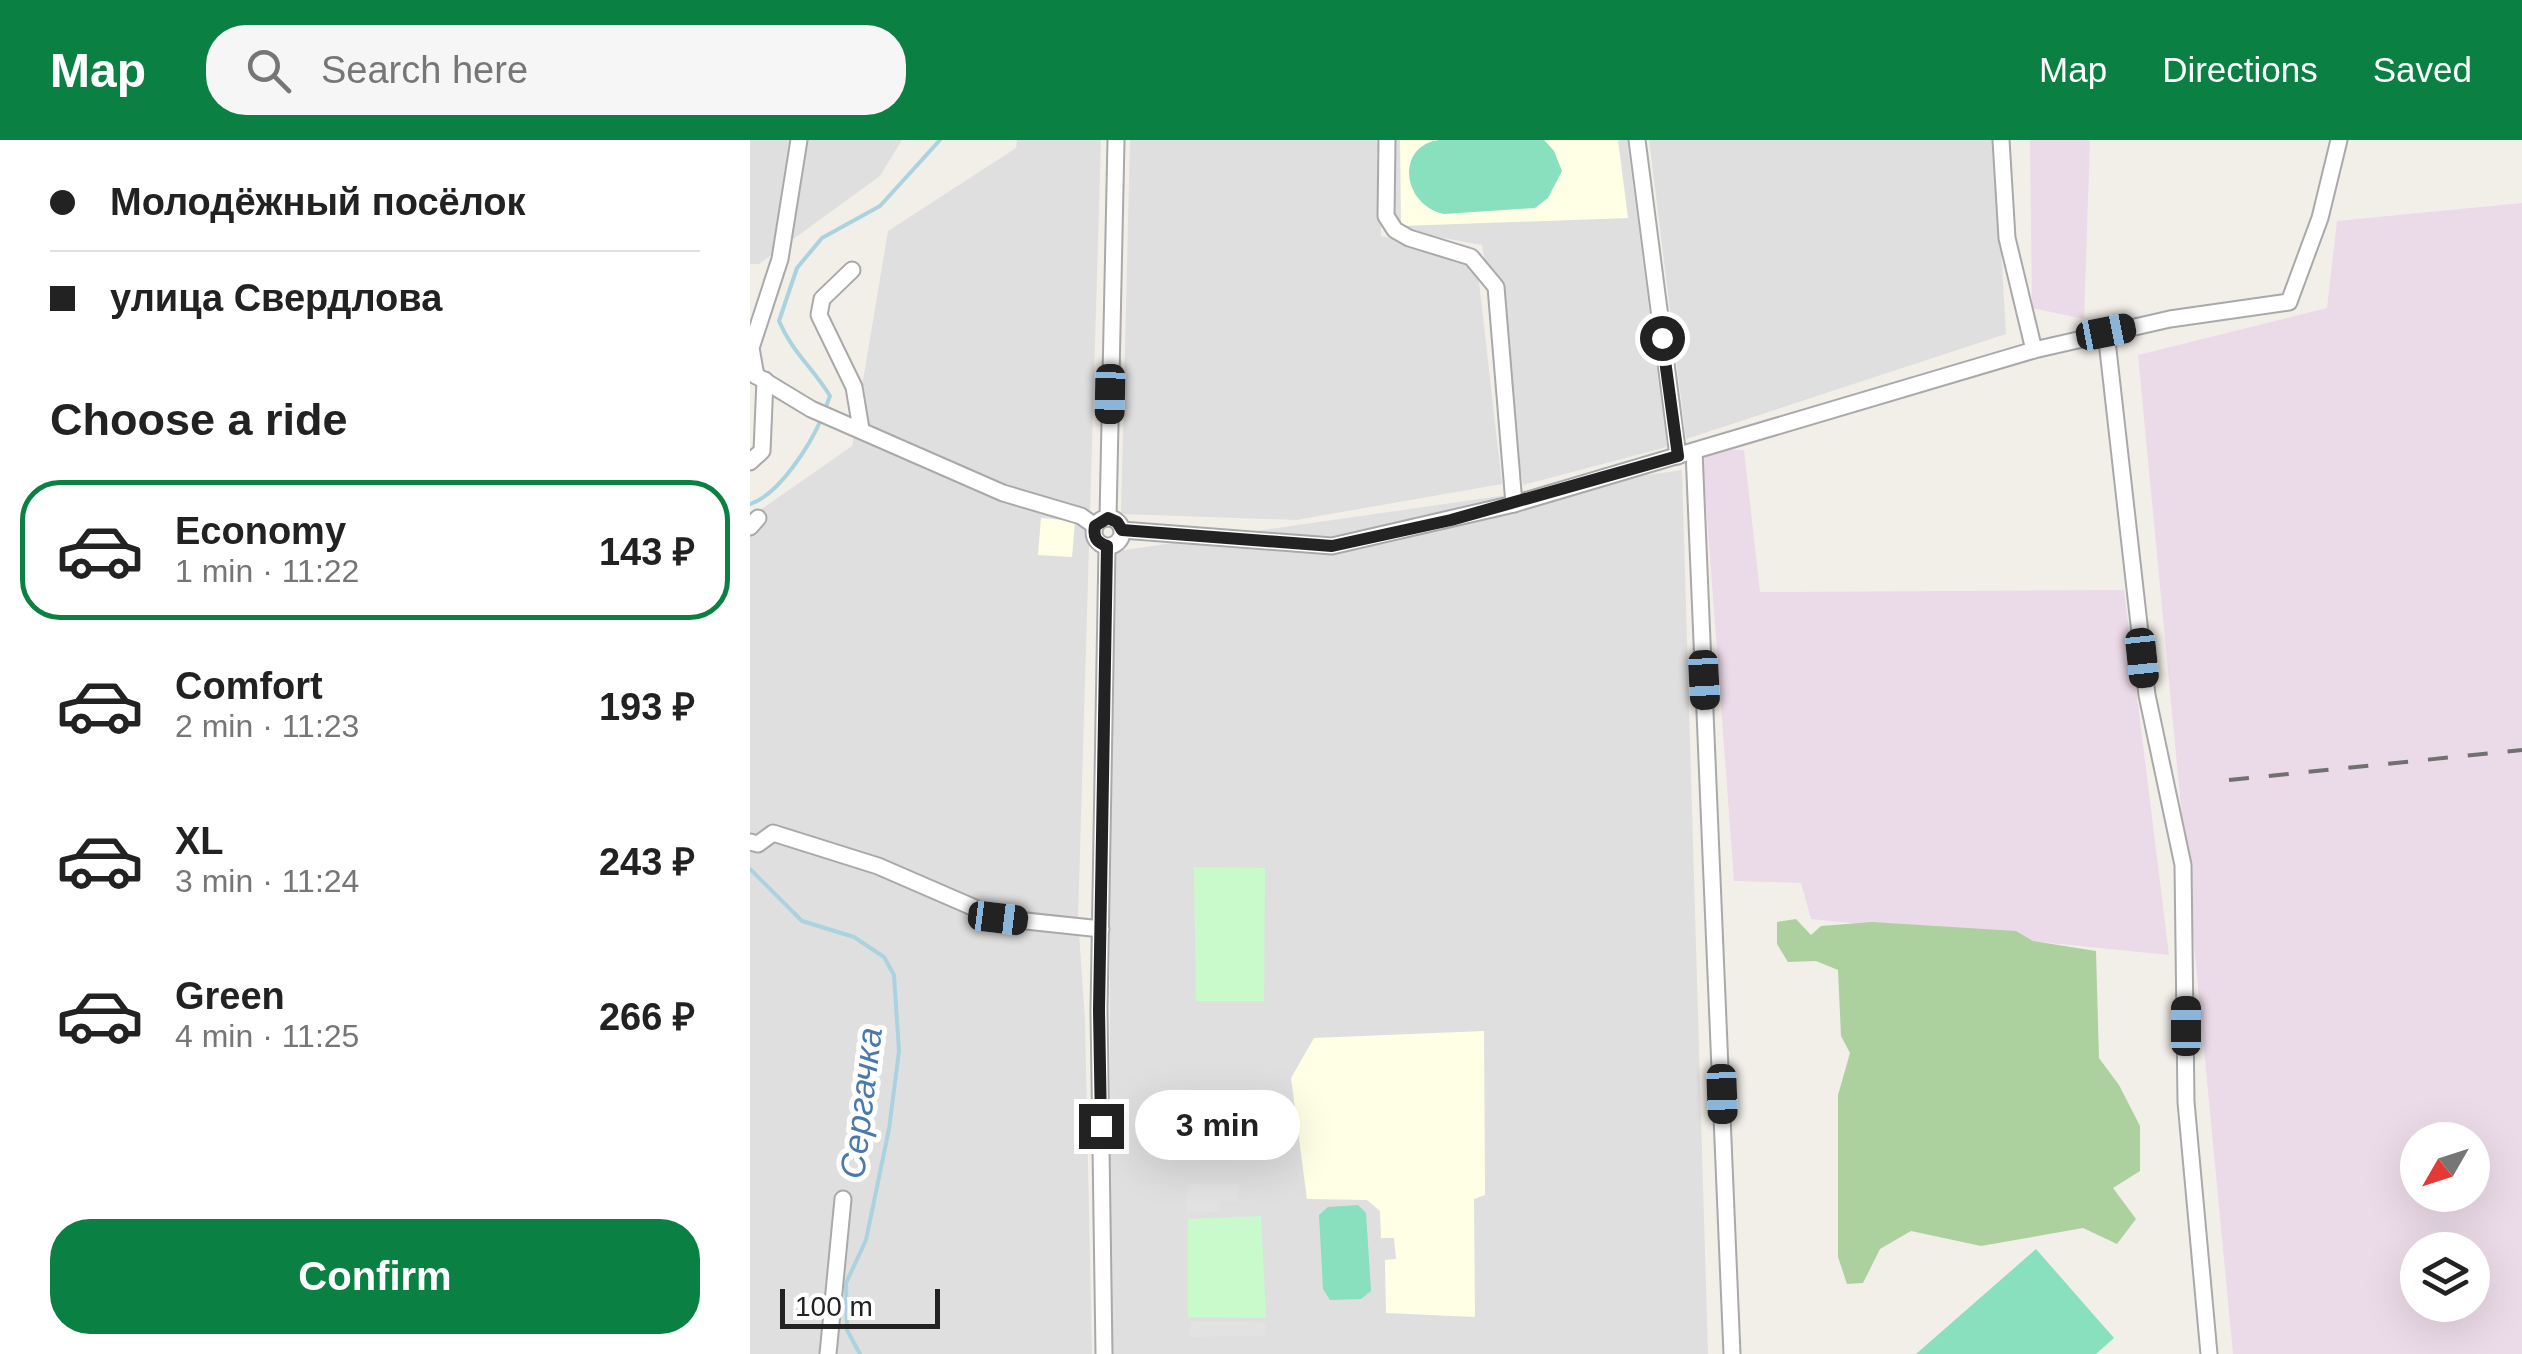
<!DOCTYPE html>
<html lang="en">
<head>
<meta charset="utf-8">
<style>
  :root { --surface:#fff; --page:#f6f6f6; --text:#222; --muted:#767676; --line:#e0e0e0; --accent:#0b8043 }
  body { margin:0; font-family:Arial,sans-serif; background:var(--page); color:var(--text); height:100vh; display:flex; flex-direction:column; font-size:38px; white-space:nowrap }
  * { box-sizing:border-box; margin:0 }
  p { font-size:32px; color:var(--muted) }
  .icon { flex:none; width:55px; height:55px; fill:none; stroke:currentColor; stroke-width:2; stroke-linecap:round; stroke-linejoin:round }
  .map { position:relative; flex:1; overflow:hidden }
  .drawer { display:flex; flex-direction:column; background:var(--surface); width:750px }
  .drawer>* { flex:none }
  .hud { display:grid; align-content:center; height:220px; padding:0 50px; background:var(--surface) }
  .needle { width:65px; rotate:231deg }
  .buttons { position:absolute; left:1650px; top:982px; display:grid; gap:20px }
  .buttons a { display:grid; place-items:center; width:90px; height:90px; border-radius:50%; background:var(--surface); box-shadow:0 10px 40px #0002; font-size:50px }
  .scale { position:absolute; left:30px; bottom:25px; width:160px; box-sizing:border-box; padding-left:10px; border:5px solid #222; border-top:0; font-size:28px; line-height:35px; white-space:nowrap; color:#222; -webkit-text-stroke:8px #fff; paint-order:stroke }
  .end { position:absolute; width:45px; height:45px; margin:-22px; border:12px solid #222; background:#fff; box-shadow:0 0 0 5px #fff }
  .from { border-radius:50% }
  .bubble { position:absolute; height:70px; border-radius:35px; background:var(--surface); box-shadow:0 10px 40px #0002; font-size:32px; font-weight:700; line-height:70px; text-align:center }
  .car { position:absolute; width:30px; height:60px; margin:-30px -15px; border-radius:12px; box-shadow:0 0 8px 2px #0007; background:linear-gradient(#222 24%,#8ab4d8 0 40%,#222 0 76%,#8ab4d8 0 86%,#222 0) }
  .hud b { display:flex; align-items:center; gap:35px; height:95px; font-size:38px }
  .hud b+b { border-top:2px solid var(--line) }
  .hud i { width:25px; height:25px; background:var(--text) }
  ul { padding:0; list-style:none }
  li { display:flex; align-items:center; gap:30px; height:140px; margin:0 20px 15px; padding:0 30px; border:5px solid transparent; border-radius:40px }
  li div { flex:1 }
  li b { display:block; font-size:38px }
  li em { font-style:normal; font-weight:700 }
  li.active { border-color:var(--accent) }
  li>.icon { width:90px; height:90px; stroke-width:1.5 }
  h2 { padding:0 50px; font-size:45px; line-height:120px }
  .cta { display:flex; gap:20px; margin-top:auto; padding:20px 50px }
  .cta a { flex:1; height:115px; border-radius:40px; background:var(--accent); color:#fff; font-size:40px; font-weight:700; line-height:115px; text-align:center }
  header { display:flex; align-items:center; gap:60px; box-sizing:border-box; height:140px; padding:0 50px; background:var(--accent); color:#fff }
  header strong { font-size:48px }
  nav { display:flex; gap:55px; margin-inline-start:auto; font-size:35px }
  .search { width:700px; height:90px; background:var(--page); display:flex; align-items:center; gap:25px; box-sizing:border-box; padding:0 35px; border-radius:40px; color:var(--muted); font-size:38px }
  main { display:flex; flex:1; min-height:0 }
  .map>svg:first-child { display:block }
  .residential { fill:#e0dfdf }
  .industrial { fill:#ebdbe8; fill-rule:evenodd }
  .education { fill:#ffffe5 }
  .forest { fill:#add19e }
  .park { fill:#c8facc }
  .pitch { fill:#88e0be }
  .parking { fill:#e2e2e2 }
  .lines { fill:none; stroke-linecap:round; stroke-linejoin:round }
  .stream { stroke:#aad3df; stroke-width:4 }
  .minor-casing { stroke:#a9a9a9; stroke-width:19 }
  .minor { stroke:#fff; stroke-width:15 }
  .rail { stroke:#707070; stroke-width:4; stroke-dasharray:20 20; stroke-linecap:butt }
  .route { stroke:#222; stroke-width:12 }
  .labels { text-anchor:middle; stroke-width:10; stroke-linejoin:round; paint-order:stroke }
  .water-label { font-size:35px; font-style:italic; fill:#4a7aab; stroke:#fff }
</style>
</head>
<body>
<header>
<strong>Map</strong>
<div class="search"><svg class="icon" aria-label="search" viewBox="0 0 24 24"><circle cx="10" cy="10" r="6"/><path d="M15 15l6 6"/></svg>Search here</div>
<nav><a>Map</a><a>Directions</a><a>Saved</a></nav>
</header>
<main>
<section class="drawer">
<div class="hud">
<b><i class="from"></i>Молодёжный посёлок</b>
<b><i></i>улица Свердлова</b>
</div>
<h2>Choose a ride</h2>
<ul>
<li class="active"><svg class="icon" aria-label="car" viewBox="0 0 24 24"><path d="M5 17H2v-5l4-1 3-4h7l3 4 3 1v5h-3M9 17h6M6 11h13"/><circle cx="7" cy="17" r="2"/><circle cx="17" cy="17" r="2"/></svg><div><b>Economy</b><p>1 min · 11:22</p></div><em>143 ₽</em></li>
<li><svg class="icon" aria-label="car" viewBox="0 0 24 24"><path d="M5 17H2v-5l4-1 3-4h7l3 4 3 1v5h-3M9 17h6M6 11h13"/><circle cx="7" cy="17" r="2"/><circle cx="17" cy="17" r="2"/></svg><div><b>Comfort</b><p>2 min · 11:23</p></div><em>193 ₽</em></li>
<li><svg class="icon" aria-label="car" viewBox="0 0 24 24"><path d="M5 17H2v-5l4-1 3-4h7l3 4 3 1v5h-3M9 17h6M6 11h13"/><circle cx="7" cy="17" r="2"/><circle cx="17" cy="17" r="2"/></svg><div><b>XL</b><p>3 min · 11:24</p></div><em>243 ₽</em></li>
<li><svg class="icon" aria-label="car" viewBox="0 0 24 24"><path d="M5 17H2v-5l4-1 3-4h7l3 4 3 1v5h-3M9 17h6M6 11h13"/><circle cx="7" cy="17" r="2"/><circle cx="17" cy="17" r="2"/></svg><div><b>Green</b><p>4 min · 11:25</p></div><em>266 ₽</em></li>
</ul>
<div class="cta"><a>Confirm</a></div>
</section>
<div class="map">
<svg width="1772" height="1214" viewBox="0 0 1772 1214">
  <rect width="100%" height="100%" fill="#f2efe9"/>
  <g class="residential">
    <path d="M0 0H152L130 36 9 124H0Z"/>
    <path d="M267 0H351L328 778 335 881 342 1214H0V377L102 306 138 91 266 8Z"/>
    <path d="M380 0H630L631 96 713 117 729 142 752 344 546 380 371 374Z"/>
    <path d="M645 0H877L917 307 773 345 732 105 645 89Z"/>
    <path d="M899 0H1245L1256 194 936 299Z"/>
    <path d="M932 330 958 1214H360V412Z"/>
  </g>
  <g class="industrial">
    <path d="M1280 0H1340L1334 179 1282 168Z"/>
    <path d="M1772 63V1214H1483L1388 215 1577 168 1587 81ZM1668 1000H1722V1055H1668ZM1668 1110H1722V1165H1668Z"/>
    <path d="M952 309 994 310 1010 452 1374 450 1419 815 1061 779 1051 743 984 741Z"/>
  </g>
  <g class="education">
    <path d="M650 0H868L878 78 651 86Z"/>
    <path d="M291 378 325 381 322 417 288 415Z"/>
    <path d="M734 891 735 1055 724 1059 725 1177 636 1173 635 1120 646 1119 644 1098H631L630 1071 617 1060 557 1059 541 938 564 898Z"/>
  </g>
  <path class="forest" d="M1046 779 1061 795 1071 786 1122 782 1266 791 1283 801 1346 811 1349 918 1369 945 1390 986V1031L1363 1048 1386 1079 1367 1104 1333 1088 1231 1106 1161 1091 1130 1109 1113 1143 1097 1144 1088 1117V955L1100 913 1091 896 1088 830 1066 821 1038 822 1027 804V782Z"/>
  <g class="park">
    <path d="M444 727 515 728 514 861H446Z"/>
    <path d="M511 1076 516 1178 438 1177V1079Z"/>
  </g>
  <g class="pitch">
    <path d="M689 0H794L804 11 812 31 798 58 785 68 694 74C652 65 645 6 689 0Z"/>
    <path d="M608 1065 616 1073 621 1151 611 1159 580 1160 573 1149 569 1075 578 1067Z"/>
    <path d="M1286 1109 1364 1198 1346 1214H1166Z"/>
  </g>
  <g class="parking">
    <path d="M438 1044H488V1061H470L469 1072 436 1071Z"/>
    <path d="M440 1181 517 1182 515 1196 439 1197Z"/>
  </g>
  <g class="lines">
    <g class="stream">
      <path d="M75 269 80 256C63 228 42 212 29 181L47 128 72 98 130 66 190 0"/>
      <path d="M0 364C29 355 61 304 72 277"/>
      <path d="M0 729 52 781 104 797 134 817 144 835 149 911 139 989 116 1100 96 1143 97 1190 110 1214"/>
    </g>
    <g class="minor-casing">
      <g id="minor">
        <path d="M637 0 636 76 645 90 659 98 721 117 746 147 764 364"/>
        <path d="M887 0 928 316"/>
        <path d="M1251 0 1257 98 1284 210"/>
        <path d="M102 130 72 159 69 175 104 247 111 289"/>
        <path d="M1356 192 1397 555 1433 725 1436 962 1459 1214"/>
        <path d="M0 232 61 269 253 353 331 376 345 386"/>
        <path d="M6 236 1 208 30 119 49 0"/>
        <path d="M944 311 982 1214"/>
        <path d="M0 322 12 311 15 240"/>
        <path d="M358 378 366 0"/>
        <circle cx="358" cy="392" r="14"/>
        <path d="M0 387 8 378"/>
        <path d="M372 390 582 406 764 364 1284 210 1420 179 1539 162 1570 78 1589 0"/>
        <path d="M0 702 8 704 23 693 128 726 248 778 351 789"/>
        <path d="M78 1214 93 1059"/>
        <path d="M354 1214 349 870 357 407"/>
      </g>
    </g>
    <use href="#minor" class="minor"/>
    <path class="rail" d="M1479 640 1772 610"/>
  </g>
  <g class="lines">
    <path class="route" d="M351 986 349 870 357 406C346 402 343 397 345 386L358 378 367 382 372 390 582 406 701 380 928 316 912 198"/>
  </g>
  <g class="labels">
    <g class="water-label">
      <text transform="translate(111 963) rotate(-83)" y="12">Сергачка</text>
    </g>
  </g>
</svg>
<div class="buttons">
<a><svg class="needle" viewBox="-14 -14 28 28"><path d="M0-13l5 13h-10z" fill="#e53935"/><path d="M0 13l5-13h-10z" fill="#767676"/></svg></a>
<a><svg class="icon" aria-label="layers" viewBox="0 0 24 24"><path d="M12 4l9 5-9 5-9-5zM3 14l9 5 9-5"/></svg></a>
</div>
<div class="scale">100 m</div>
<i class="end from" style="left:912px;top:198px"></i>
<i class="end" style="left:351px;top:986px"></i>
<div class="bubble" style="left:385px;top:950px;width:165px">3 min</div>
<i class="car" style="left:1356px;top:192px;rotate:79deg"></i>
<i class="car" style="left:360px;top:254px;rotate:181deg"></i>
<i class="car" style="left:1392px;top:518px;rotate:174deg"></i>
<i class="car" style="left:954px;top:540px;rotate:177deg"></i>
<i class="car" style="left:248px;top:778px;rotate:97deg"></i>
<i class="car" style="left:1436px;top:886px;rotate:0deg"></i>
<i class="car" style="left:972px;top:954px;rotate:178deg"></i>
</div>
</main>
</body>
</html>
